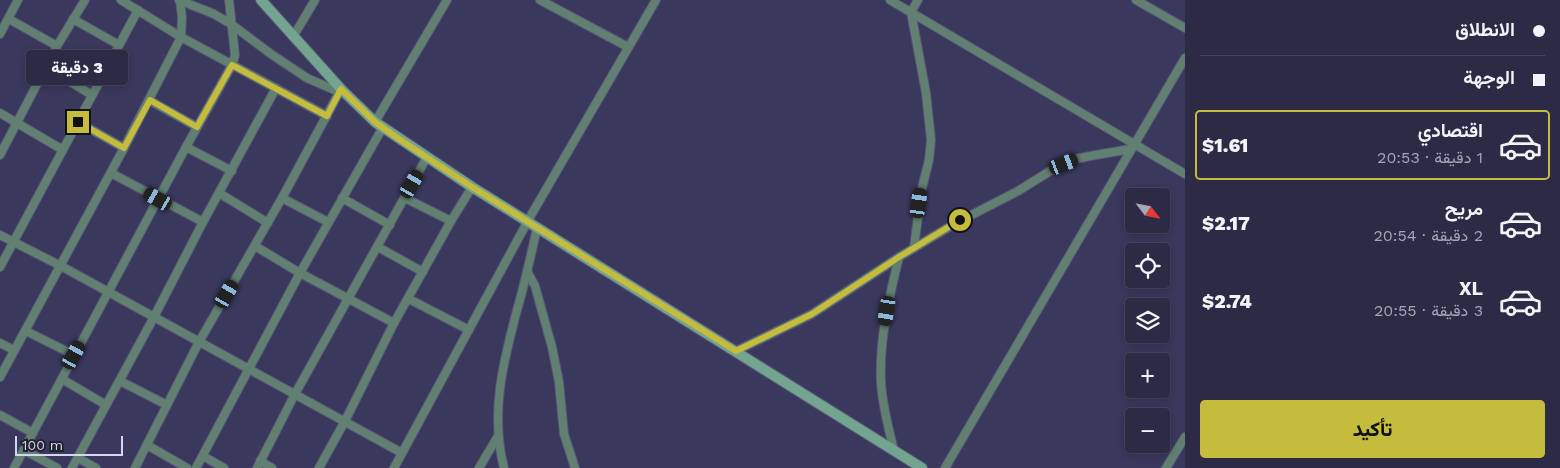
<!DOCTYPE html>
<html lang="ar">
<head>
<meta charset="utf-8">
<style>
  :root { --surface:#2c2a45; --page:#383650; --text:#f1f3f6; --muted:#a6a7b3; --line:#48465e; --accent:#c5bc3d }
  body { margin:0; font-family:"Work Sans",Vazirmatn,sans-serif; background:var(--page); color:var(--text); direction:rtl; height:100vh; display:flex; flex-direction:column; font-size:19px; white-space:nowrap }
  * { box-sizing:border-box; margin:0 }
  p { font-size:16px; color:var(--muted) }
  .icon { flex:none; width:28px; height:28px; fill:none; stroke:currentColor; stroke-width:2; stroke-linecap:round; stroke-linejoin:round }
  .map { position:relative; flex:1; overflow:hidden; direction:ltr }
  .details { display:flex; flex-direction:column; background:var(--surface); width:375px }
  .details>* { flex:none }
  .hud { display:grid; align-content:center; height:110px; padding:0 15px; background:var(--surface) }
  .needle { width:32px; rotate:122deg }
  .tools { position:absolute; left:1125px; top:188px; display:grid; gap:10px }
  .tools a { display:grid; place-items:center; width:45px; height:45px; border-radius:5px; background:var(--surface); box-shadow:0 2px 8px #0003,0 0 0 1px var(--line); font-size:25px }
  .scale { position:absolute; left:15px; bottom:12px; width:108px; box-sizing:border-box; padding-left:5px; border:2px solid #d6d6ec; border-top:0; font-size:14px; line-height:18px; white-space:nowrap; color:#d6d6ec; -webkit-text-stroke:4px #232233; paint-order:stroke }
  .end { position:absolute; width:22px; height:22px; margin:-11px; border:6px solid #c5bc3d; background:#111; box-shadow:0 0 0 2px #111 }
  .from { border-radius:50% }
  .bubble { position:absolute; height:35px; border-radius:5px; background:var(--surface); box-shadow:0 2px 8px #0003,0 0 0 1px var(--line); font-size:16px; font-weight:800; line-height:35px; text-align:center; direction:rtl }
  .car { position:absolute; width:15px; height:30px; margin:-15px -8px; border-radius:6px; box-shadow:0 0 4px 1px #0007; background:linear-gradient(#222 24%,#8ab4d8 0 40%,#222 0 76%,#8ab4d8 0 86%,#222 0) }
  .hud b { display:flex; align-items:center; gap:18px; height:48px; font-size:19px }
  .hud b+b { border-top:1px solid var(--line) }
  .hud i { width:12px; height:12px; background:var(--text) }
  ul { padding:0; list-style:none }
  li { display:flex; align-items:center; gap:15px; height:70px; margin:0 10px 8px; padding:0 5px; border:2px solid transparent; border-radius:5px }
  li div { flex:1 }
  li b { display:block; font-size:19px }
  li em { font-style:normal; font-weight:800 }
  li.active { border-color:var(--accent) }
  li>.icon { width:45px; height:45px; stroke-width:1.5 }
  .button { display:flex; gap:10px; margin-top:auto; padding:10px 15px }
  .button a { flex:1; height:58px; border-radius:5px; background:var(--accent); color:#111; font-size:20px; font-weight:800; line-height:58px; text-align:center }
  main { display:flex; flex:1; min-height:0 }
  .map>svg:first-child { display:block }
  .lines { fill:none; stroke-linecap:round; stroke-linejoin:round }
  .street-casing { stroke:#565476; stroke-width:10 }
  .secondary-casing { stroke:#565476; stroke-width:12 }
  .street { stroke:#618072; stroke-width:8 }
  .secondary { stroke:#73a48f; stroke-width:10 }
  .route { stroke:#c5bc3d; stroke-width:6 }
</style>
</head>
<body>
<main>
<section class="details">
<div class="hud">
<b><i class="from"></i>الانطلاق</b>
<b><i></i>الوجهة</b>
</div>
<ul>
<li class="active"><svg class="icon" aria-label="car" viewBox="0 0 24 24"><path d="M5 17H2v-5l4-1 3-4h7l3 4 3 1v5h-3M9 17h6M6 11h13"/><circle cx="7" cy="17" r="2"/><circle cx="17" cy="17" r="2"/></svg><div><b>اقتصادي</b><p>1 دقيقة · 20:53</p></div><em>$1.61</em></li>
<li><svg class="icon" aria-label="car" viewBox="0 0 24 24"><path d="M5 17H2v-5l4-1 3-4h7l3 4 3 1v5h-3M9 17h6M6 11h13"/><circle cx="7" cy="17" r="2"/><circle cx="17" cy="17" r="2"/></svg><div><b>مريح</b><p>2 دقيقة · 20:54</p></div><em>$2.17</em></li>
<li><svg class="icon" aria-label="car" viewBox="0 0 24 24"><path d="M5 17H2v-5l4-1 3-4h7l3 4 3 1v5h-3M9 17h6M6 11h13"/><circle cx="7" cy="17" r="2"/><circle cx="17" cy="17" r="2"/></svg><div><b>XL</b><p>3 دقيقة · 20:55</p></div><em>$2.74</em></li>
</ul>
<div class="button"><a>تأكيد</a></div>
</section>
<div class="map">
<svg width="1185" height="468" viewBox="0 0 1185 468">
  <rect width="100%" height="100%" fill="#3a385c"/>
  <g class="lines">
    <g class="street-casing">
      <g id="street">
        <path d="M121 0 181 37 327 116"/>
        <path d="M179 0 214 14 231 24 271 54 307 78 339 92"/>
        <path d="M540 0 628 47"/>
        <path d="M890 0 1185 174"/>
        <path d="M1136 0 1185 28"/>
        <path d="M9 19 57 46"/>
        <path d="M73 19 119 45"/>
        <path d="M0 34 18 0"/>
        <path d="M293 37 315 0"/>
        <path d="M46 67 92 95"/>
        <path d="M149 100 197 127"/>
        <path d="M0 113 63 150"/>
        <path d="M78 122 124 148"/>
        <path d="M375 122 447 0"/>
        <path d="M186 147 232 171"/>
        <path d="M0 155 57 46 85 0"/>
        <path d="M111 173 203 222"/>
        <path d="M219 193 268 223"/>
        <path d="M282 198 328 222"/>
        <path d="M342 198 390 225"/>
        <path d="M405 198 451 221"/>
        <path d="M0 235 61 266 402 453"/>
        <path d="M255 246 300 273 394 323"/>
        <path d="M378 247 423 272"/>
        <path d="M914 248 921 192 929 160 931 140 926 93 911 12 918 0"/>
        <path d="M0 267 138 10"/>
        <path d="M527 271 535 286 552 347 559 382 564 434 575 468"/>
        <path d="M409 299 469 330"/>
        <path d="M26 331 74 355"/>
        <path d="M0 343 14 350"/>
        <path d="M736 351 812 314 899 257 954 224 1018 191 1055 168 1075 159 1101 154 1131 149"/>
        <path d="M0 377 124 148 181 37 182 18 180 0"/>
        <path d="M62 379 106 405"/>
        <path d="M120 381 167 405"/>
        <path d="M0 415 33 433"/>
        <path d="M147 445 187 468"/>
        <path d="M24 450 57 468"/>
        <path d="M894 451C889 429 882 405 881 382 879 340 889 298 899 257"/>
        <path d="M203 456 224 468"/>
        <path d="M78 458 96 468"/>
        <path d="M260 461 272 468"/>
        <path d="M14 468 186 147 232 65 235 55 229 0"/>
        <path d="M72 468 154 317 203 222 276 88"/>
        <path d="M135 468 199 342 282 198 341 89"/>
        <path d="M196 468 300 273 383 127"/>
        <path d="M257 468 295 394 427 157"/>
        <path d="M319 468 345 421 394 323 451 221 472 187"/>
        <path d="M394 468 530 217 656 0"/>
        <path d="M479 468 498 436"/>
        <path d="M504 468C490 413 503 363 517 310 525 283 531 255 537 228"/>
        <path d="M945 468 1185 58"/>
        <path d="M1166 468 1185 437"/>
      </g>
    </g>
    <g class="secondary-casing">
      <path id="secondary" d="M261 0 341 89 375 122 472 187 922 468"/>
    </g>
    <use href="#street" class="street"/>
    <use href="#secondary" class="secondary"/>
  </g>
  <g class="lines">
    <path class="route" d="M78 122 124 148 150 100 197 127 232 65 327 116 341 89 375 122 399 139 472 187 736 351 812 314 899 257 960 220"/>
  </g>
</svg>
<div class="tools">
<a><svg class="needle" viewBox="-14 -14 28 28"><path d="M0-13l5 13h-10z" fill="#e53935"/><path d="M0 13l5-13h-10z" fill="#a6a7b3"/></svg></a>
<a><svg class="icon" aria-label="locate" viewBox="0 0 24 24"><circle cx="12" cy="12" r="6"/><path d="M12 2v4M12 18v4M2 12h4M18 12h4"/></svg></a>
<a><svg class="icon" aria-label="layers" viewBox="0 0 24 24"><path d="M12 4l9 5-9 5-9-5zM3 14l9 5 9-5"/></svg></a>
<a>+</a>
<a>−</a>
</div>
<div class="scale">100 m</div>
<i class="end from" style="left:960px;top:220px"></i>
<i class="end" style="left:78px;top:122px"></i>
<div class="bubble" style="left:26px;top:50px;width:102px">3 دقيقة</div>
<i class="car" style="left:1064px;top:164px;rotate:69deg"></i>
<i class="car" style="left:412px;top:184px;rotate:30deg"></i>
<i class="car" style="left:158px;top:199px;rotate:300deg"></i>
<i class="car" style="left:919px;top:203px;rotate:8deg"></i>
<i class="car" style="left:227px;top:294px;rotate:30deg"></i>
<i class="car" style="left:887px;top:311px;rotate:189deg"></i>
<i class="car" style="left:74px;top:355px;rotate:29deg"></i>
</div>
</main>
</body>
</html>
